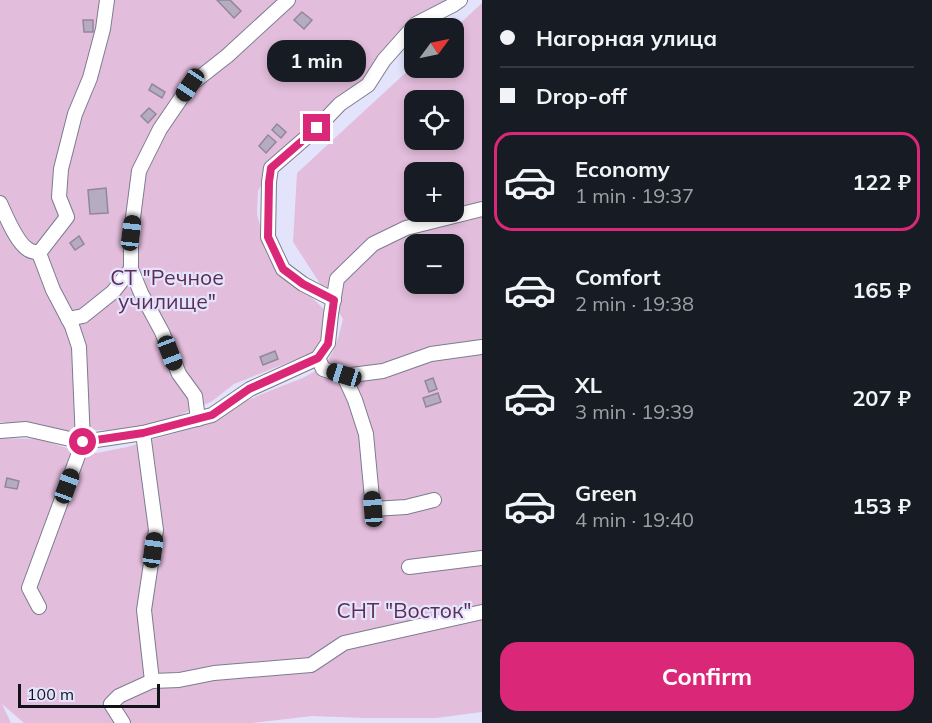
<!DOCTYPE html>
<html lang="en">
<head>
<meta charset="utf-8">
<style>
  :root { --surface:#171b24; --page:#242831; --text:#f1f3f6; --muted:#9ea1a6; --line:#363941; --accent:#db2777 }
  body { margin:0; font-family:Mulish,sans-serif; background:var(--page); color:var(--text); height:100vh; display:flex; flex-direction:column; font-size:22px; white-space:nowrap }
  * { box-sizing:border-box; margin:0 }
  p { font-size:20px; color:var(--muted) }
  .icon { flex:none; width:33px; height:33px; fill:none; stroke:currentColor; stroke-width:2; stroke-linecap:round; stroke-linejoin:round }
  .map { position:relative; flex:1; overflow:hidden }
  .drawer { display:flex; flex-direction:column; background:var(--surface); width:450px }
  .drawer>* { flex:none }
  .guide { display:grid; align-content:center; height:132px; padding:0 18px; background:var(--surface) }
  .needle { width:39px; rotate:57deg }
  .fabs { position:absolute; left:404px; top:18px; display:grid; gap:12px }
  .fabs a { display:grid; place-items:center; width:60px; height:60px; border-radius:12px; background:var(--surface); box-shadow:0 3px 9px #0003; font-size:30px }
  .scale { position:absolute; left:18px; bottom:15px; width:142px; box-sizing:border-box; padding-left:6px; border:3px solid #12121a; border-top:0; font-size:16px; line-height:21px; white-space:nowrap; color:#12121a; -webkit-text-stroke:4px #e3e4fb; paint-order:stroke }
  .end { position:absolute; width:27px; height:27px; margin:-14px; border:8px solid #db2777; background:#fff; box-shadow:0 0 0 3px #fff }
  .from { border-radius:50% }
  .bubble { position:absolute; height:42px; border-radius:18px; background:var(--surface); box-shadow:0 3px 9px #0003; font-size:20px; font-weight:700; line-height:42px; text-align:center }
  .car { position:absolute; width:18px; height:36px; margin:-18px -9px; border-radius:8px; box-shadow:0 0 4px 2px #0007; background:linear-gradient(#222 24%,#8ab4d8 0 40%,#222 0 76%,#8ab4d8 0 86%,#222 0) }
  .guide b { display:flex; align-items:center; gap:21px; height:57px; font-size:22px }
  .guide b+b { border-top:2px solid var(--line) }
  .guide i { width:15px; height:15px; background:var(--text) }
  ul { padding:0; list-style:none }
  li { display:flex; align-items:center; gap:18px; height:99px; margin:0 12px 9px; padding:0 6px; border:3px solid transparent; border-radius:18px }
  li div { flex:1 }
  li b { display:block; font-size:22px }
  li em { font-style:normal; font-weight:700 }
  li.active { border-color:var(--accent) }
  li>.icon { width:54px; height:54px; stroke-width:1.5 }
  .primary-button { display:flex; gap:12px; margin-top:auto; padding:12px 18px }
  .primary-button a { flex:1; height:69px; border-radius:18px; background:var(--accent); color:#fff; font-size:24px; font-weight:700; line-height:69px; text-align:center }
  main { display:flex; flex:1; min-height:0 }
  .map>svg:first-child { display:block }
  .green { fill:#e3bddc; fill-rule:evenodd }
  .building { fill:#b6acc0; stroke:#91879b; stroke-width:1.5 }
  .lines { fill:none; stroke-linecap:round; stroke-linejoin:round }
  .minor-casing { stroke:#7b7c90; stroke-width:16 }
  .minor { stroke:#fff; stroke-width:14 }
  .route { stroke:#db2777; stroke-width:8 }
  .labels { text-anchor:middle; stroke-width:4.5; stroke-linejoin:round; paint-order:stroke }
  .park-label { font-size:21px; fill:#5e2b57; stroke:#e3e4fb }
</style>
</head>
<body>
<main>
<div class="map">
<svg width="482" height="723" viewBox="0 0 482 723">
  <rect width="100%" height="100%" fill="#e3e4fb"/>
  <g class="green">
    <path d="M0 0H455L419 19 370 79 270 168 258 191 257 214 264 240 309 295 327 312 325 332 317 351 234 384 211 402 158 424 111 430 66 431 0 422Z"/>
    <path d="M482 3V712L436 718H364L312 716 252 723H24L2 704 11 723H0V438L39 439 73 450 97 453 127 447 207 424C228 408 252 398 277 388 293 381 314 376 326 362 336 351 339 334 343 319L293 242 297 173 414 65V68H453V30ZM414 100H453V140H414ZM414 172H453V212H414ZM414 244H453V284H414Z"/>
  </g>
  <g class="building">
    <path d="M217 0H230L241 11 234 18Z"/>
    <path d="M302 12 312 20 304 29 294 20Z"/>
    <path d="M83 20H93V32H84Z"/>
    <path d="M341 67 349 74 343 81 335 74Z"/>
    <path d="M152 84 165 92 162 98 149 90Z"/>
    <path d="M149 108 156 114 148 123 141 116Z"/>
    <path d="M277 124 286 132 281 138 272 130Z"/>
    <path d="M268 135 276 142 266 153 259 146Z"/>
    <path d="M106 188 108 213 90 214 88 190Z"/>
    <path d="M79 236 84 244 75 250 70 243Z"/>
    <path d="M275 351 278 359 263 365 260 357Z"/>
    <path d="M433 378 437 389 429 392 425 381Z"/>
    <path d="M438 393 441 402 426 407 423 398Z"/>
    <path d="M7 478 19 481 17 489 5 487Z"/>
  </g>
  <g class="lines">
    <g class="minor-casing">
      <g id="minor">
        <path d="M0 203C6 216 17 244 29 250 32 252 36 252 39 253"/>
        <path d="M131 269 141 293 162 332 179 374 195 396 198 419"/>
        <path d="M334 300 303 284 283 269 268 237 269 182 271 168 317 128 340 104 368 85 384 60 416 24 453 5 460 0"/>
        <path d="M68 319 83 316 113 292 131 269V233L139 171 160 129 190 85 227 56 288 0"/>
        <path d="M318 358 323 369 344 376 383 371 431 354 482 347"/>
        <path d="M344 376 355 400 366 434 373 509 406 507 434 500"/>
        <path d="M0 431 26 429 83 442 143 433 212 415 250 389 318 358 328 343 331 314 337 279 373 244 406 228 482 209"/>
        <path d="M143 433 156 530 144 610 152 681"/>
        <path d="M409 567 482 558"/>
        <path d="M39 607 29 588 83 442 79 347 72 326 53 290 39 253 67 217 59 197 61 169 75 114 90 78 103 29 107 0"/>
        <path d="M123 723 111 704 119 696 152 681 179 680 214 673 311 665 344 643 482 612"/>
      </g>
    </g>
    <use href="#minor" class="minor"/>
  </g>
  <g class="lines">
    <path class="route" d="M83 442 143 433 212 415 249 389 318 358 328 344 334 300 303 284 283 269 268 237 269 182 271 168 317 128"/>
  </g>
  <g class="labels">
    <g class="park-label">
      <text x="167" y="285">СТ "Речное<tspan x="167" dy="24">училище"</tspan></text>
      <text x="404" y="618">СНТ "Восток"</text>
    </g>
  </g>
</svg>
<div class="fabs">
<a><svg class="needle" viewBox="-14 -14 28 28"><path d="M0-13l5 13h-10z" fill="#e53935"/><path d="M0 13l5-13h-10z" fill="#9ea1a6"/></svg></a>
<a><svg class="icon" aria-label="locate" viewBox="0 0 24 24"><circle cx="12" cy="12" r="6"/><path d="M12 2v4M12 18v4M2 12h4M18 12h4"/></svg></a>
<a>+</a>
<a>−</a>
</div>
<div class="scale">100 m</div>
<i class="end from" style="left:83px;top:442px"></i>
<i class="end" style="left:317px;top:128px"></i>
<div class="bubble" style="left:267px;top:40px;width:99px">1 min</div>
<i class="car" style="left:190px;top:85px;rotate:214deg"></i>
<i class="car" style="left:131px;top:233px;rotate:7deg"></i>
<i class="car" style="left:170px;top:353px;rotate:159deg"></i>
<i class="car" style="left:344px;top:375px;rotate:287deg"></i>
<i class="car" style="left:67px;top:486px;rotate:20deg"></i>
<i class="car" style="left:373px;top:509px;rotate:356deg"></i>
<i class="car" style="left:153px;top:550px;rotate:8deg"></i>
</div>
<section class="drawer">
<div class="guide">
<b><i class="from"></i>Нагорная улица</b>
<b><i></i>Drop-off</b>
</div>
<ul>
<li class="active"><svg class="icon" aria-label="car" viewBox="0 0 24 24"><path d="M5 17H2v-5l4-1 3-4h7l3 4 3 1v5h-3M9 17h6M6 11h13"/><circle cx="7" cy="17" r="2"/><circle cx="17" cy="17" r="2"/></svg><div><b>Economy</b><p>1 min · 19:37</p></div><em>122 ₽</em></li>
<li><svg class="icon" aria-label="car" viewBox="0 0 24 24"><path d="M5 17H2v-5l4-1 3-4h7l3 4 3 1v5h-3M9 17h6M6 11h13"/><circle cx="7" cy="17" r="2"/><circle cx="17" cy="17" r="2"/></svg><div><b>Comfort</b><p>2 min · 19:38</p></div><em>165 ₽</em></li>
<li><svg class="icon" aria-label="car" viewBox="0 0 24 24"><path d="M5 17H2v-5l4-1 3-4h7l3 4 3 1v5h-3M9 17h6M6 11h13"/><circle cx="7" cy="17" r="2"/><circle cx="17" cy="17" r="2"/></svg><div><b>XL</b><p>3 min · 19:39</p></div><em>207 ₽</em></li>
<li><svg class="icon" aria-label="car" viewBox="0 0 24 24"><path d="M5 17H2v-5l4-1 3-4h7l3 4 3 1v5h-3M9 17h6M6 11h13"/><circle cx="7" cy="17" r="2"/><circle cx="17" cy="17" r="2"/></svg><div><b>Green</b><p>4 min · 19:40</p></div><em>153 ₽</em></li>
</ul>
<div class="primary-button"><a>Confirm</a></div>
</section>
</main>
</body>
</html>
